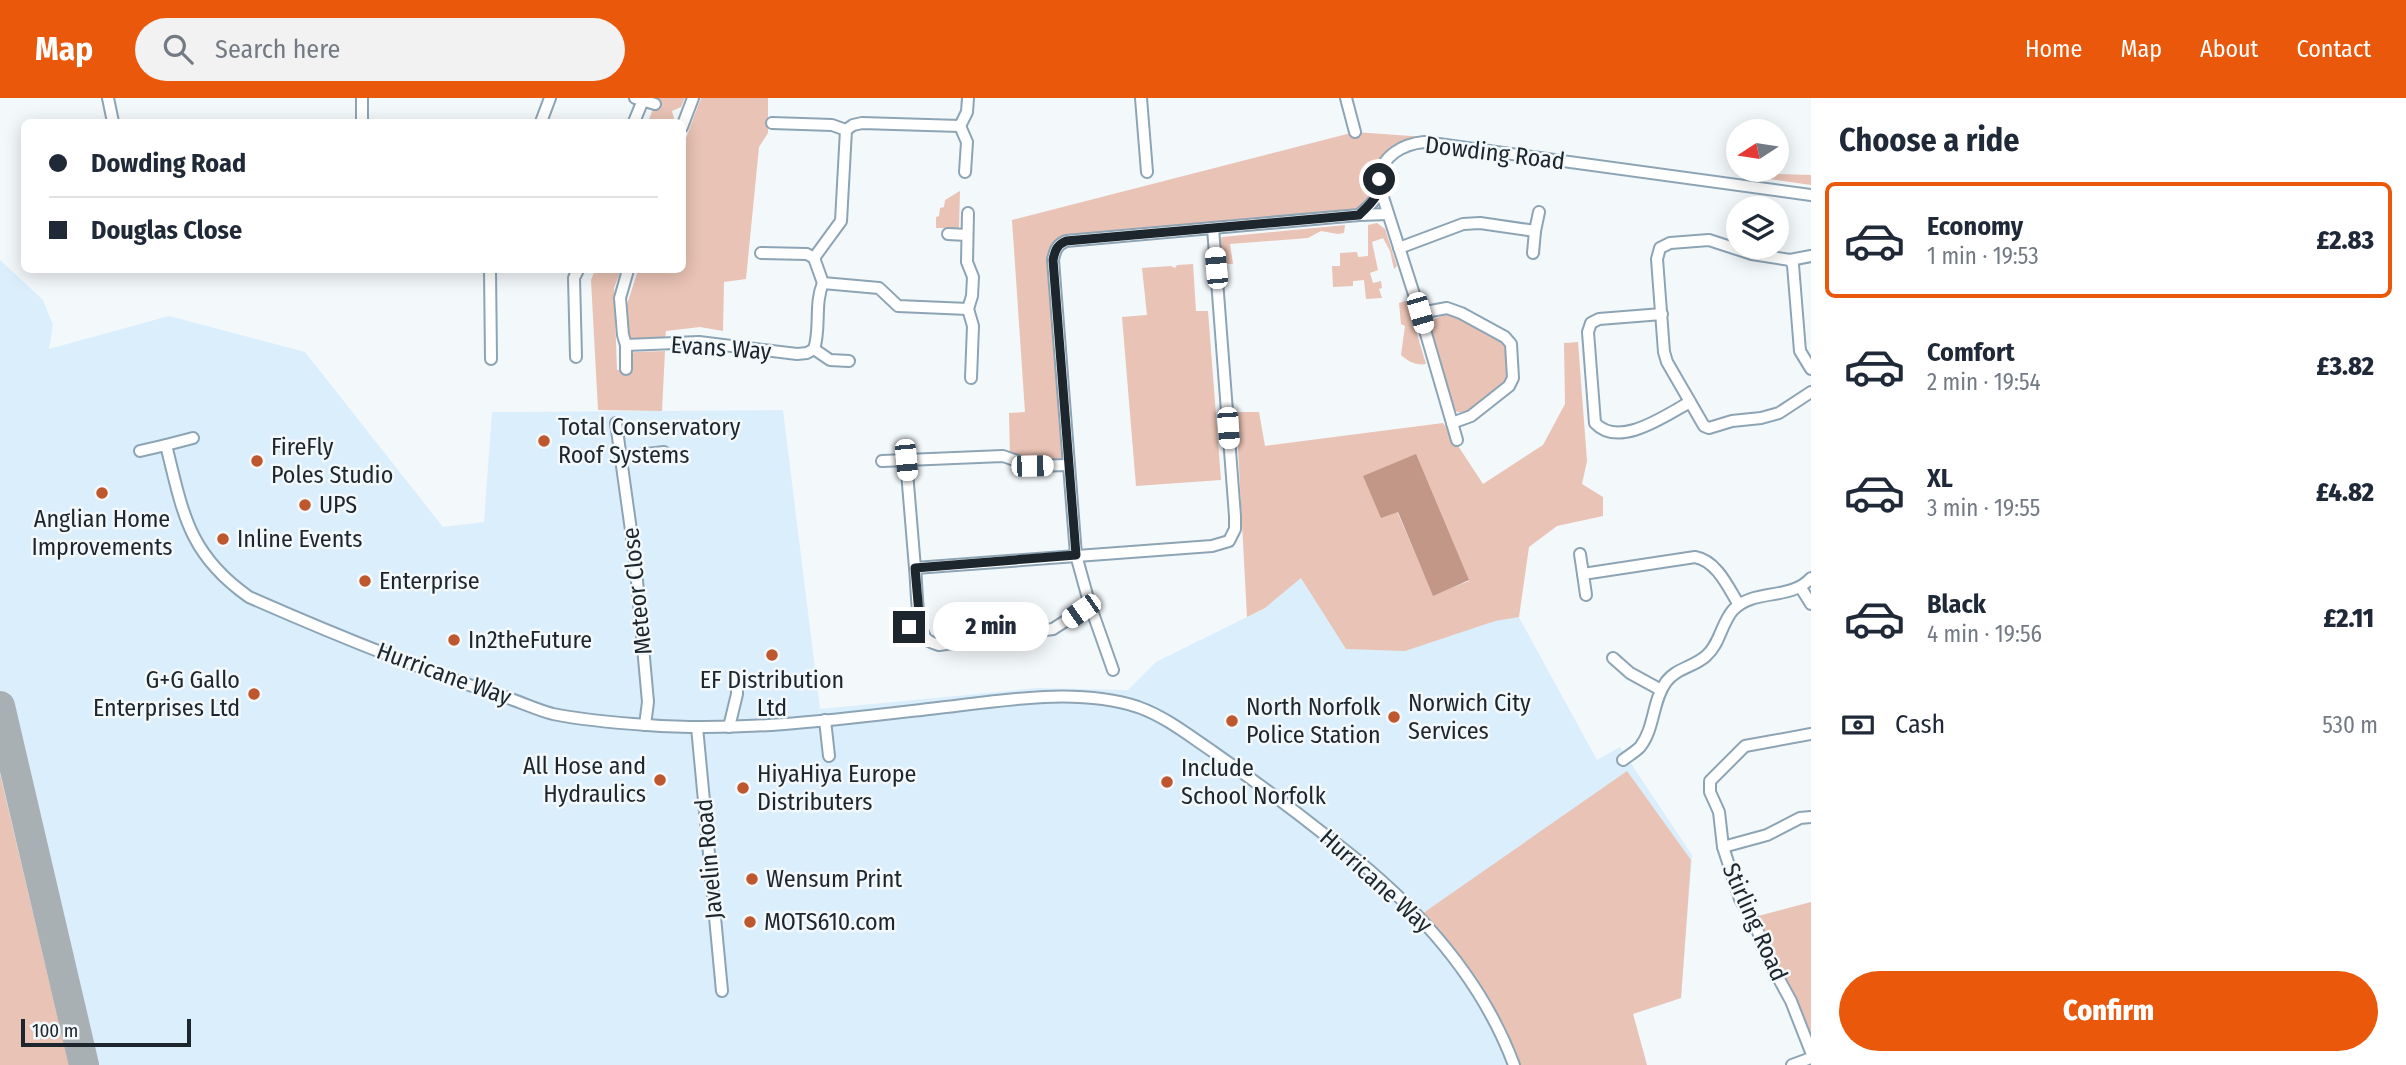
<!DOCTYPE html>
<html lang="en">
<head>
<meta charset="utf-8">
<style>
  :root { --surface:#fff; --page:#f2f2f3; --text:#1f2937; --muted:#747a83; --line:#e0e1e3; --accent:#ea580c }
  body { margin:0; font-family:"Fira Sans Condensed",sans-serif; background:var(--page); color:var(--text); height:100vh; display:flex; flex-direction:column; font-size:26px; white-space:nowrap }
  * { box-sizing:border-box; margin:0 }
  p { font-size:23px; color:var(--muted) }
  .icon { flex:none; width:38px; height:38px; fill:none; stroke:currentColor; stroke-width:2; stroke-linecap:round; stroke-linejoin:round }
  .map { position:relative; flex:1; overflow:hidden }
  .details { display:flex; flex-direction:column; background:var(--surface); width:595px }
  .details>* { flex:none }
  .guide { position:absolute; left:21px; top:21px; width:665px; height:154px; border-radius:10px; box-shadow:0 4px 18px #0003; display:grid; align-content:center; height:154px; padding:0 28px; background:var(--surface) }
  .needle { width:46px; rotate:258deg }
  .buttons { position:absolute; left:1726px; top:21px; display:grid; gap:14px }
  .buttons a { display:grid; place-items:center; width:63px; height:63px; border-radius:50%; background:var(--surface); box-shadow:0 4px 18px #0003; font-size:35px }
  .scale { position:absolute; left:21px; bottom:18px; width:170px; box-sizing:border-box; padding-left:7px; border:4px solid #1d262d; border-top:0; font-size:19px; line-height:24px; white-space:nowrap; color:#1d262d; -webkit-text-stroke:5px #f3f8fb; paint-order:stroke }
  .end { position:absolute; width:32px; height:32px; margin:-16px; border:9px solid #1d262d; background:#fff; box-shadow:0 0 0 4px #fff }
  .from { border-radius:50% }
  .bubble { position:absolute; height:49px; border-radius:24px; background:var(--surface); box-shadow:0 4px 18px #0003; font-size:23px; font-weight:800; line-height:49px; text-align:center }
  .car { position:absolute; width:21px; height:42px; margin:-21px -10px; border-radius:9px; box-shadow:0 0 5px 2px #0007; background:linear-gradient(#fff 24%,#345 0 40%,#fff 0 76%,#345 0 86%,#fff 0) }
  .guide b { display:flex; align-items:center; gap:24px; height:66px; font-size:26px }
  .guide b+b { border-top:2px solid var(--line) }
  .guide i { width:18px; height:18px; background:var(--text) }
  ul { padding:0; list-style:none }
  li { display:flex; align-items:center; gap:21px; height:116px; margin:0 14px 10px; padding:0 14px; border:4px solid transparent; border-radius:10px }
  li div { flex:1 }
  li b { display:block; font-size:26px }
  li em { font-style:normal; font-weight:800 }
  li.active { border-color:var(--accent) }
  li>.icon { width:63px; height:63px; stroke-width:1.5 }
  h2 { padding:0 28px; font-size:32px; line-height:84px }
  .pay { display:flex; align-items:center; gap:18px; height:77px; padding:0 28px; font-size:26px }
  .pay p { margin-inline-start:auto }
  .cta { display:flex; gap:14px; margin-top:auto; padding:14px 28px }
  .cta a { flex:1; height:80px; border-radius:42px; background:var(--accent); color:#fff; font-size:28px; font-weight:800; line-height:80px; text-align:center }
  header { display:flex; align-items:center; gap:42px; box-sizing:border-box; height:98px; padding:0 35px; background:var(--accent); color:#fff }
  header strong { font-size:33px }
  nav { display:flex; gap:38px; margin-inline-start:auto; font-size:24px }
  .search { width:490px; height:63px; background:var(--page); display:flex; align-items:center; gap:18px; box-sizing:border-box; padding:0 24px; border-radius:38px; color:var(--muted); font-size:26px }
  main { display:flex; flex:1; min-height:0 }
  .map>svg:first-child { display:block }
  .built { fill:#dbeefc }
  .green { fill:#e9c3b5; fill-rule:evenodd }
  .water { fill:#c29788 }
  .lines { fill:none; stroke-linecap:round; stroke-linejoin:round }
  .taxiway { stroke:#a9b0b4; stroke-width:30 }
  .minor-casing { stroke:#8da4b5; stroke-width:14 }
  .minor { stroke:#fff; stroke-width:10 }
  .route { stroke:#1d262d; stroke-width:9 }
  .poi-dot { fill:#be562e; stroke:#f3f8fb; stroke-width:2.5 }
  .labels { text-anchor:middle; stroke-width:5; stroke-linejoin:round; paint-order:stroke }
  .street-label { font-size:24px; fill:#1d262d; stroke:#f3f8fb }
  .poi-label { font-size:24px; fill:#1d262d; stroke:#f3f8fb; text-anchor:start }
</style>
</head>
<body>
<header>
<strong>Map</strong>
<div class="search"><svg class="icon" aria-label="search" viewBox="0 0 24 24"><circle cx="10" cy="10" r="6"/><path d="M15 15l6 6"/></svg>Search here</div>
<nav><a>Home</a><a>Map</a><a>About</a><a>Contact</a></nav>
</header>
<main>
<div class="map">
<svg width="1811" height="967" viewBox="0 0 1811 967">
  <rect width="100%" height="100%" fill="#f3f8fb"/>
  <path class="built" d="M0 162 43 202 53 227 49 251 169 218 305 254 443 429 484 424 492 314 783 312 820 611 1038 590 1128 592 1156 564 1265 510 1322 462 1504 492 1597 662 1620 649 1692 757 1681 900 1633 916 1647 967H0Z"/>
  <g class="green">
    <path d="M657 0H685L681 9 672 13 675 24H648Z"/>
    <path d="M701 0H768V35L759 49 746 181 724 184 723 233 700 229 666 233 665 243 633 246 625 240 623 219 638 172H682L683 48Z"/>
    <path d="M1355 34 1425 39 1388 61 1380 90 1359 117 1066 143 1054 153 1069 367 1032 368 1010 360 1009 315 1025 314 1012 122Z"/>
    <path d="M1746 75 1811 77V87L1741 77Z"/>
    <path d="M960 93 959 130H936V119L939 118 940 110 944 109 945 102Z"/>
    <path d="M1377 125 1385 131 1397 168 1394 171 1390 153 1383 140 1372 144 1378 172 1370 175 1373 185 1381 183 1382 190 1379 191 1382 200 1366 201 1364 182 1353 183V188L1333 189 1332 168H1340V155L1357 154 1358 159 1368 158V127Z"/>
    <path d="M1345 127 1344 135 1338 136 1321 133 1308 140 1230 146 1233 166H1226L1219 163 1216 148 1222 139Z"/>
    <path d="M1193 166 1196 213H1208L1221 382 1136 388 1122 219 1147 217 1142 170 1171 168 1175 170 1177 167Z"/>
    <path d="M595 172H621L614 190 617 272 626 271 628 261 634 254 665 253 662 313 598 312 591 182Z"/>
    <path d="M1405 203 1411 205V216L1426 266C1417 268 1407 263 1401 257L1405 228 1401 226 1399 205Z"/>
    <path d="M1447 215 1505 246 1509 279 1504 290 1471 315 1457 314 1451 308 1428 228 1435 221Z"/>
    <path d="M1578 244 1587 363 1582 386 1603 399V418L1557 428 1529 449 1519 519 1495 523 1405 553 1346 551 1301 480 1265 510 1247 519 1236 314H1259L1265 348 1443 325 1483 386 1543 347 1565 306 1564 245ZM1397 413 1469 483 1433 497Z"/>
    <path d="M1627 673 1691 762 1681 900 1633 916 1647 967H1514L1489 915 1419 818Z"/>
    <path d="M0 676 69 967H0Z"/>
    <path d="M1811 804V938C1794 898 1774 859 1758 818Z"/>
  </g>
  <path class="water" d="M1416 356 1469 482 1433 498 1398 414 1381 420 1363 378Z"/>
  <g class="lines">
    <path class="taxiway" d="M0 608 84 967"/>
    <g class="minor-casing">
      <g id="minor">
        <path d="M108 0 113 24"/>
        <path d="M635 0 655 6"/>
        <path d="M1141 0 1147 74"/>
        <path d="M1346 0 1355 34"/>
        <path d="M362 24V0"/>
        <path d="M541 24 550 0"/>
        <path d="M634 24 643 2"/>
        <path d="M772 25 832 27 846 32 853 27 862 25 960 28 967 14 968 0"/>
        <path d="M960 28 967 44 965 74"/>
        <path d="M682 29 693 0"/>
        <path d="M1380 90 1420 215 1457 342"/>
        <path d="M1359 117 1388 116"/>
        <path d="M948 136 967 137"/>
        <path d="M1399 150 1463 126 1480 125 1535 133 1539 114"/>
        <path d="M761 155 807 156 814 160"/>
        <path d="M1533 155 1535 133"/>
        <path d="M814 160 823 185 879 190 898 208 968 211 972 198 973 179 967 164 968 115"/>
        <path d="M814 160 841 123 846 32"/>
        <path d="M1790 162 1811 158"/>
        <path d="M490 172 491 261"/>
        <path d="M968 211 973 228 971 280"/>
        <path d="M1420 215 1447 210 1461 215 1505 239 1511 246 1513 280 1509 288 1471 318 1452 325"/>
        <path d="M1662 216 1599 221 1591 225 1588 234 1595 325C1619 351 1666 317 1690 304"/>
        <path d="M626 247 699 244 797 256 807 255 814 251C821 230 814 206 823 185"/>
        <path d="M814 251 830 262 849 263"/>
        <path d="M576 259 574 180 578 172"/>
        <path d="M626 271V247L623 237 620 200 628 172"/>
        <path d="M1811 271 1800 253 1793 167 1790 162 1752 156 1709 142 1670 145 1660 150 1657 161 1664 254 1667 264 1704 328 1709 330 1732 323 1761 320 1779 315 1811 294"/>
        <path d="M616 325 635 461 648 604 645 627"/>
        <path d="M166 347 193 340"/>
        <path d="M140 353 166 347C183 415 188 456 249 499 333 536 418 571 505 599 521 604 537 612 553 616 583 622 617 625 647 627 741 634 835 622 929 611 995 604 1074 588 1138 609 1166 619 1188 637 1212 653 1252 681 1291 710 1329 740 1408 799 1479 873 1514 967"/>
        <path d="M622 359 664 354"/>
        <path d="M906 362 915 470"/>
        <path d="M882 363 1003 358 1032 368 1069 367"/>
        <path d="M1580 456 1583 476"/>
        <path d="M1801 490 1811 506"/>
        <path d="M1586 497 1583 476 1695 459C1717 463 1728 489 1739 507"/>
        <path d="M1089 504 1081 513 1053 531 939 547C933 545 928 544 925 539 916 523 917 489 915 470L1212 448 1229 443 1235 431V418L1213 130"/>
        <path d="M1613 560 1630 575 1661 592"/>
        <path d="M1113 572 1089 504 1076 457 1053 162C1055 152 1057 147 1066 143L1359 117C1367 110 1377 102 1380 91 1380 87 1379 83 1379 80 1382 57 1404 46 1424 44L1811 97"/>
        <path d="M825 622 829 658"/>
        <path d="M697 629 722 893"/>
        <path d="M729 629 737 596V580"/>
        <path d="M1811 636 1745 648 1710 683V694L1719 714 1723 749 1740 801 1753 822 1774 872 1791 903 1811 954"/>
        <path d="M1623 662C1628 658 1635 654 1640 649 1655 630 1652 603 1666 584 1676 570 1694 569 1706 558 1720 546 1721 526 1733 512 1754 490 1790 503 1811 480"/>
        <path d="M1723 749 1767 737 1800 720 1811 719"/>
        <path d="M1792 967 1811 960"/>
      </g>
    </g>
    <use href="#minor" class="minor"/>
  </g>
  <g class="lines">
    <path class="route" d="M909 529 920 527 915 470 1076 457 1053 162C1055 152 1057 147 1066 143L1359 117C1370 106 1381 98 1379 81"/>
  </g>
  <g class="poi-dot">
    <circle cx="544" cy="343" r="7"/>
    <circle cx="257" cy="363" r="7"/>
    <circle cx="102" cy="395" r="7"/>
    <circle cx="305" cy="407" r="7"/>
    <circle cx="223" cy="441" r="7"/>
    <circle cx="365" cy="483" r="7"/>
    <circle cx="454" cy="542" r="7"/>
    <circle cx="772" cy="557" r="7"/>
    <circle cx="254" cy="596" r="7"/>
    <circle cx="1394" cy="619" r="7"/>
    <circle cx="1232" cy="623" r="7"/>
    <circle cx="660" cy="682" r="7"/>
    <circle cx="1167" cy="684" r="7"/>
    <circle cx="743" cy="690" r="7"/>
    <circle cx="752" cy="781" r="7"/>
    <circle cx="750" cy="824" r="7"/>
  </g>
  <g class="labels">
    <g class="street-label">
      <text transform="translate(1495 55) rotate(7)" y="8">Dowding Road</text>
      <text transform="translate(721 250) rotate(4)" y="8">Evans Way</text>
      <text transform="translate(637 493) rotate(-96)" y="8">Meteor Close</text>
      <text transform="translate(444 576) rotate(20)" y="8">Hurricane Way</text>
      <text transform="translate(709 761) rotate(-95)" y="8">Javelin Road</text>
      <text transform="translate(1376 783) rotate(42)" y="8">Hurricane Way</text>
      <text transform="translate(1755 824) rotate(66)" y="8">Stirling Road</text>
    </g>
    <g class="poi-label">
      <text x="558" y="337">Total Conservatory<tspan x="558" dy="28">Roof Systems</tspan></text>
      <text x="271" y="357">FireFly<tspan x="271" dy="28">Poles Studio</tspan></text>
      <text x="319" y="415">UPS</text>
      <text x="102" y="429" text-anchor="middle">Anglian Home<tspan x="102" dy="28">Improvements</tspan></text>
      <text x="237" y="449">Inline Events</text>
      <text x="379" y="491">Enterprise</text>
      <text x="468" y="550">In2theFuture</text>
      <text x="240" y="590" text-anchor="end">G+G Gallo<tspan x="240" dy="28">Enterprises Ltd</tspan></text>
      <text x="772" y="590" text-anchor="middle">EF Distribution<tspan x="772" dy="28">Ltd</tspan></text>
      <text x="1408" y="613">Norwich City<tspan x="1408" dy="28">Services</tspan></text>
      <text x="1246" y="617">North Norfolk<tspan x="1246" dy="28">Police Station</tspan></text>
      <text x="646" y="676" text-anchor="end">All Hose and<tspan x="646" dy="28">Hydraulics</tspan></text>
      <text x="1181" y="678">Include<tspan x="1181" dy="28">School Norfolk</tspan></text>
      <text x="757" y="684">HiyaHiya Europe<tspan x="757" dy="28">Distributers</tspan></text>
      <text x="766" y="789">Wensum Print</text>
      <text x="764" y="832">MOTS610.com</text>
    </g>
  </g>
</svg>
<div class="buttons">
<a><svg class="needle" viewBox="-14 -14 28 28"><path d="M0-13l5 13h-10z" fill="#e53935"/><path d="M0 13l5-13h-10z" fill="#747a83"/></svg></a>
<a><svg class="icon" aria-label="layers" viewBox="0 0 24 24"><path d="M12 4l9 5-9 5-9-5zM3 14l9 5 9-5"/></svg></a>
</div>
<div class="scale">100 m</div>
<i class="end from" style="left:1379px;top:81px"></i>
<i class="end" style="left:909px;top:529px"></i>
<div class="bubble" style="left:933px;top:504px;width:116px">2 min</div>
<i class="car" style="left:1216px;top:170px;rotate:355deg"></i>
<i class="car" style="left:1420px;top:215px;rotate:164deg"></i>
<i class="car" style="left:1228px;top:330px;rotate:176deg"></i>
<i class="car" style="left:906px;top:362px;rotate:175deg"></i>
<i class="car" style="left:1032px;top:368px;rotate:89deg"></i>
<i class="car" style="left:1081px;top:513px;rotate:235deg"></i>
<div class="guide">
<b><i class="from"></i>Dowding Road</b>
<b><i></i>Douglas Close</b>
</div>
</div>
<section class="details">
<h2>Choose a ride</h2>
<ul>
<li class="active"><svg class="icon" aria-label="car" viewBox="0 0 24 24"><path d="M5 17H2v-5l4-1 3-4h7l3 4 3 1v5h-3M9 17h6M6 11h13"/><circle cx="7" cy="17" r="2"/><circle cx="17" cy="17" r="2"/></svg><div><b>Economy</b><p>1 min · 19:53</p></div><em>£2.83</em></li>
<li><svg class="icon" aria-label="car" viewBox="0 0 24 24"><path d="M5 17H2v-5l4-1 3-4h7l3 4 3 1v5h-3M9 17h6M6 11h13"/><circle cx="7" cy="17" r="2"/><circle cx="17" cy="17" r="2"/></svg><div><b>Comfort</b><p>2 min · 19:54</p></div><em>£3.82</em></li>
<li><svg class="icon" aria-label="car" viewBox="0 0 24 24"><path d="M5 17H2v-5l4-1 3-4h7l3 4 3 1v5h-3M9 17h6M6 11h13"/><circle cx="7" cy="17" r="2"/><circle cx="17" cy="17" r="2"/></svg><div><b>XL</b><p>3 min · 19:55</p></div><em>£4.82</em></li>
<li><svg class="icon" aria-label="car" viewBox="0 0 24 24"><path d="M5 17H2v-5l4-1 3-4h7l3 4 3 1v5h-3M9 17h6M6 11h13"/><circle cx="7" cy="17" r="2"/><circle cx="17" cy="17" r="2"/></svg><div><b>Black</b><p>4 min · 19:56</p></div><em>£2.11</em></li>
</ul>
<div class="pay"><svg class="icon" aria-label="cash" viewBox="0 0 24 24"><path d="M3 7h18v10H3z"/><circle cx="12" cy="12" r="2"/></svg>Cash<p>530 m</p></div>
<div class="cta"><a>Confirm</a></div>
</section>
</main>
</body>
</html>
